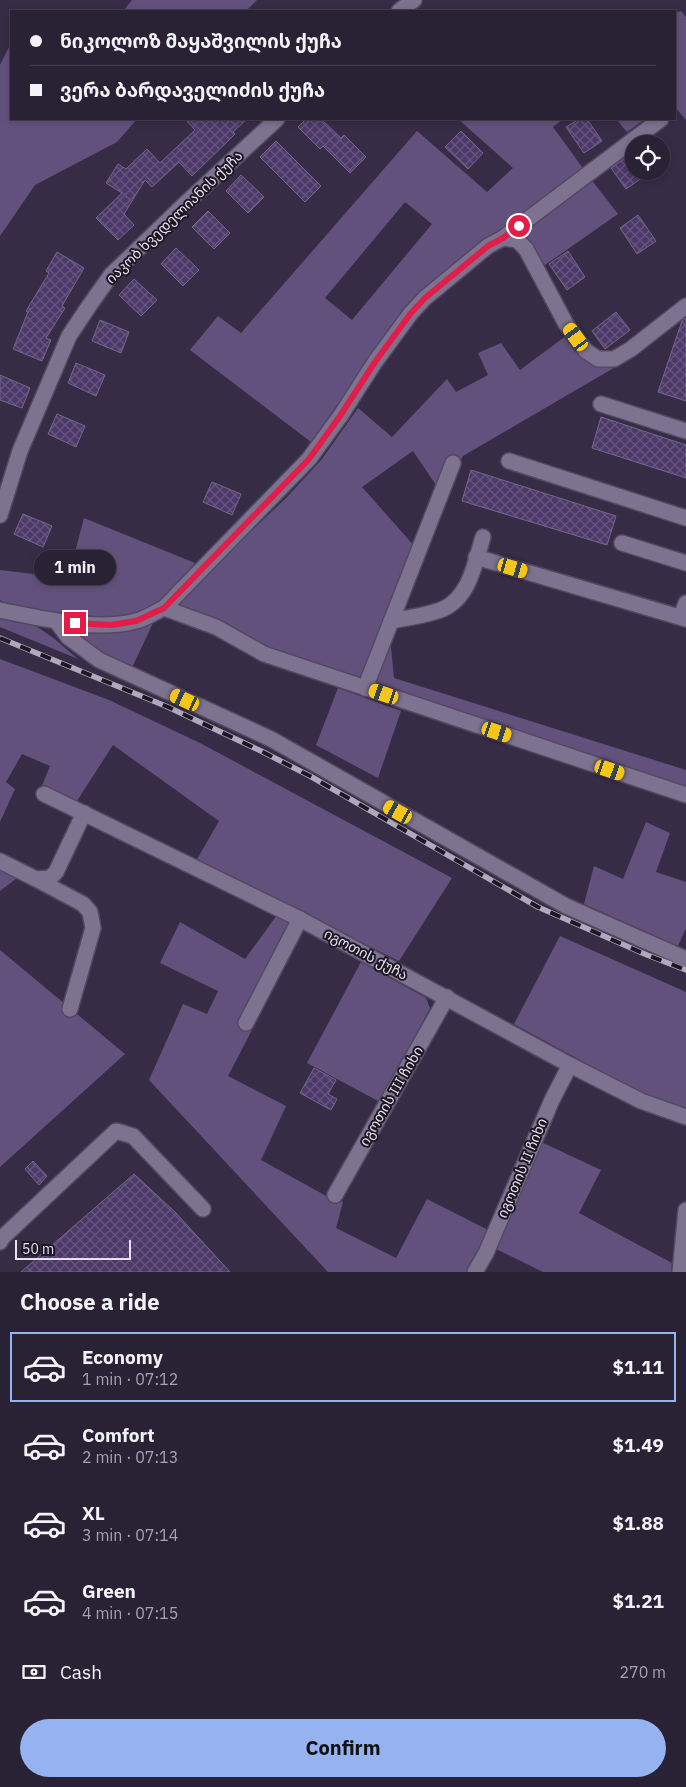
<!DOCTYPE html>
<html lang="en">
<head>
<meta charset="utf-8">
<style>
  :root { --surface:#292134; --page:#352e40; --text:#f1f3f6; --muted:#a5a3ac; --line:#453e4f; --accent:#95b2f1 }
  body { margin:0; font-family:"IBM Plex Sans","Noto Sans Georgian",sans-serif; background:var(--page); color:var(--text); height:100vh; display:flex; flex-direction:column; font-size:19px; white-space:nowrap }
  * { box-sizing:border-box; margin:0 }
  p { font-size:16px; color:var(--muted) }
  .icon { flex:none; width:28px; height:28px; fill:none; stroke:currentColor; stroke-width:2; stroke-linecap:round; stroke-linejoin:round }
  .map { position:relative; height:1272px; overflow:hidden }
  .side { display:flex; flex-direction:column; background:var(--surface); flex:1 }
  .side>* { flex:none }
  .guide { position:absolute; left:10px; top:10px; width:666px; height:110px; border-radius:0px; box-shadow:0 2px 8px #0003,0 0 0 1px var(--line); display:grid; align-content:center; height:110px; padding:0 20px; background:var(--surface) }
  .controls { position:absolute; left:625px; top:135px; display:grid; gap:10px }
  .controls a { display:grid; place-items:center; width:45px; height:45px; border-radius:50%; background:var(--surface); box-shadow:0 2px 8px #0003,0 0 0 1px var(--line); font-size:25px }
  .scale { position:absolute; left:15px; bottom:12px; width:116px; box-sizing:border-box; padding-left:5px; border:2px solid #e7e1f2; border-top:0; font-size:14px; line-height:18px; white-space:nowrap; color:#e7e1f2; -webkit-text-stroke:4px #1c1723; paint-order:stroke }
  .end { position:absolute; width:22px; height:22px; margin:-11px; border:6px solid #e11d48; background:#fff; box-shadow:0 0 0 2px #fff }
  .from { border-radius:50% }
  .bubble { position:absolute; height:35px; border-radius:18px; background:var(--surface); box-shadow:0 2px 8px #0003,0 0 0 1px var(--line); font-size:16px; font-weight:700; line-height:35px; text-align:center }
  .car { position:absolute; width:15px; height:30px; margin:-15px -8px; border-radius:6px; box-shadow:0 0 4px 1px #0007; background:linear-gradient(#f5c518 24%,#345 0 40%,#f5c518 0 76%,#345 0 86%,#f5c518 0) }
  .guide b { display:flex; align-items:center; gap:18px; height:48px; font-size:19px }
  .guide b+b { border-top:1px solid var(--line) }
  .guide i { width:12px; height:12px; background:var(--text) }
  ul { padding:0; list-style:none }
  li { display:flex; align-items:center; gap:15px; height:70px; margin:0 10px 8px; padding:0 10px; border:2px solid transparent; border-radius:0px }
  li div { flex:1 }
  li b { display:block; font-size:19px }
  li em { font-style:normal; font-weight:700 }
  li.current { border-color:var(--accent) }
  li>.icon { width:45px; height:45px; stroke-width:1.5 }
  h2 { padding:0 20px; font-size:22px; line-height:60px }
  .pay { display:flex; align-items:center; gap:12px; height:55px; padding:0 20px; font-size:19px }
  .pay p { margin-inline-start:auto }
  .button { display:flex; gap:10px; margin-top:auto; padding:10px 20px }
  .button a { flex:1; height:58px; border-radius:30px; background:var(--accent); color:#111; font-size:20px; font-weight:700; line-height:58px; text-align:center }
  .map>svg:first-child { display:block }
  .green { fill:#63517d; fill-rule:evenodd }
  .building { fill:url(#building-cross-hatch); stroke:#736885 }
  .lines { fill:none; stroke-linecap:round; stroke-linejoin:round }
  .minor-casing { stroke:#52495f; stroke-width:18 }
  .minor { stroke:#7d7290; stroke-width:15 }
  .rail-casing { stroke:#b0a9bd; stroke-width:5.5 }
  .rail { stroke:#1c1723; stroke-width:4; stroke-dasharray:11; stroke-linecap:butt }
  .route { stroke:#e11d48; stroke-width:6 }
  .labels { text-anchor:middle; stroke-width:4; stroke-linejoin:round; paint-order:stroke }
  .street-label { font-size:14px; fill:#e7e1f2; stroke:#1c1723 }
</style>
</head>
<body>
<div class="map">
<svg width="686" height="1272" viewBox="0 0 686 1272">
  <defs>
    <pattern id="building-cross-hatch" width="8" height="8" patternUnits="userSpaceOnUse" patternTransform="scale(1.25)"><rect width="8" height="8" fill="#4d3969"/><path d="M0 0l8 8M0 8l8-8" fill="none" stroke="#67557f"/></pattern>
  </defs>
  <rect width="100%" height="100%" fill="#372c46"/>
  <g class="green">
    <path d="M132 0H257L246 11H123Z"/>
    <path d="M681 11 686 17V120L675 107V13Z"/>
    <path d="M11 43V119H137L117 142 35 185 0 236V65Z"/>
    <path d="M458 119H563L553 127 585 171 508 224 435 279 406 307 311 442 190 350 218 316 241 333 417 131 487 192 513 168ZM405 202 432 224 352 320 325 298Z"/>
    <path d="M616 119H645L627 132Z"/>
    <path d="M590 178 618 214 542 267 521 231Z"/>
    <path d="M566 336 588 360 601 368 624 362 463 456 459 464 438 488 413 451 362 487 416 548 360 677 265 648 178 606 180 599 287 497 322 459 358 408 392 437 447 379 456 392 488 375 478 353 501 343 520 370Z"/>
    <path d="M84 518 195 563 161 600 139 612 118 616 100 617 14 607 0 600V570L68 578Z"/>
    <path d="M0 615C32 617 55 639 78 659L0 627Z"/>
    <path d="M153 623 130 672 100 658 76 634 79 632C106 630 126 633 153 623Z"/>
    <path d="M390 637 394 678 686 770V790L377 684 374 676Z"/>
    <path d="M0 659 109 700 200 743 452 878 399 961 196 861 219 821 113 745 75 804 41 788 50 766 22 754 6 782 15 789 0 822Z"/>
    <path d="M338 688 401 711 378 778 316 745Z"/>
    <path d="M646 822 670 833 656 872 686 882V928L678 946 584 904 594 866 623 879Z"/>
    <path d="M0 865 21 875 0 891Z"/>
    <path d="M277 915 290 923 241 1025 252 1030 228 1076 286 1106 261 1160 328 1197 343 1202 336 1228 396 1258 427 1199 490 1231 481 1251 467 1272H328L149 1080 183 1004 207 1014 218 991 160 963 180 922 245 959Z"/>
    <path d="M560 936 686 992V1110L646 1096 514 1024Z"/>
    <path d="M0 950 125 1054 0 1167Z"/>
    <path d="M361 962 426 998 430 1008 380 1102 307 1063Z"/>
    <path d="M539 1141 601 1170 579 1213 672 1263 671 1272H543L494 1248Z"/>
  </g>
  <g class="building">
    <path d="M185 119H247L233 132 235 134 192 176 179 162 152 187 145 180 124 214 134 225 118 240 96 218 122 193 106 183 118 164 126 169 147 149 160 163 195 130Z"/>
    <path d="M306 119H321L341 138 344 135 366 157 350 173 323 146 320 149 298 127Z"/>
    <path d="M579 119H587L602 141 584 153 566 127Z"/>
    <path d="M461 131 483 153 468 169 445 147Z"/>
    <path d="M276 141 321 186 305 202 260 157Z"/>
    <path d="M629 155 634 161V171H652L626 189 611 168Z"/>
    <path d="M241 175 264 197 248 213 226 191Z"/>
    <path d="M208 211 230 233 214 249 192 227Z"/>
    <path d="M638 215 656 241 637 254 620 228Z"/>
    <path d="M176 248 199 270 183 286 161 264Z"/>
    <path d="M568 251 585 277 567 290 549 264Z"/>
    <path d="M57 252 84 268 62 306 65 308 46 338 51 340 42 361 13 349 28 312 26 311 49 273 46 271Z"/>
    <path d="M134 279 157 300 141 316 119 295Z"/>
    <path d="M616 312 630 330 605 349 592 331Z"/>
    <path d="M686 318V401L658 392 682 321Z"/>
    <path d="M100 320 129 332 121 353 92 341Z"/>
    <path d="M76 363 105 375 96 396 68 383Z"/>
    <path d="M0 375 30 388 22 408 0 400Z"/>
    <path d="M57 414 85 426 76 447 48 434Z"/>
    <path d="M601 417 686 445V478L592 448Z"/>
    <path d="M471 470 616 516 607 545 462 501Z"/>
    <path d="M212 482 241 494 232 515 203 502Z"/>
    <path d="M23 514 52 526 43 547 14 534Z"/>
    <path d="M314 1068 336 1080 328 1094 337 1099 331 1110 300 1093Z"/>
    <path d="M33 1161 47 1176 39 1185 25 1169Z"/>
    <path d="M134 1174 175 1212 230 1272H21Z"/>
  </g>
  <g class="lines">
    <g class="minor-casing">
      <g id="minor">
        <path d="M399 11 414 0"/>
        <path d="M503 238 517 240 526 249 566 324 586 351 598 359H614L631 349 686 306"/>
        <path d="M601 404 686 431"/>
        <path d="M509 461 686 518"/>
        <path d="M0 515 20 451 69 336 89 306 111 275 186 203 277 119"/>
        <path d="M622 543 686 563"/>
        <path d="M476 557 686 619"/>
        <path d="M164 608 216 627 264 654 686 795"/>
        <path d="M0 610C40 618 96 632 136 621 145 619 155 612 164 608L309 459 341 415 375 362 411 313 425 298 488 246 503 238 661 119"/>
        <path d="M681 617 686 603"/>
        <path d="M391 621C407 618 429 615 443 609 470 597 475 562 483 537"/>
        <path d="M57 622 68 637 99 660 271 739 566 906 686 959"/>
        <path d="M365 688 453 463"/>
        <path d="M44 794 300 919 570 1065 641 1101 686 1117"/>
        <path d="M0 861 36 879 50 878 56 872 84 813"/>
        <path d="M36 879 83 904 90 912 93 928 70 1009"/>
        <path d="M246 1023 300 919"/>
        <path d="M335 1195 447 997"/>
        <path d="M0 1242 2 1238 116 1131 133 1136 203 1209"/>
        <path d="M475 1272 486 1253 552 1100 570 1065"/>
        <path d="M680 1272 686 1210"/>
      </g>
    </g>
    <use href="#minor" class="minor"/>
    <g class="rail-casing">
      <path id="rail" d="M0 638 168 707 261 751 310 776 538 907 647 955 686 970"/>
    </g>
    <use href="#rail" class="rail"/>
  </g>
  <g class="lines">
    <path class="route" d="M75 623 111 625 136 621 164 608 309 459 340 416 375 362 411 313 425 298 488 246 503 238 519 226"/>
  </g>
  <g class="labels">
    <g class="street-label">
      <text transform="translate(174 217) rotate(-44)" y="5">იაკობ ხვედელიანის ქუჩა</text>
      <text transform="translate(366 954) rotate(28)" y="5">იგოთის ქუჩა</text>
      <text transform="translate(391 1096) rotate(-60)" y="5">იგოთის III ჩიხი</text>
      <text transform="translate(522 1168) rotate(-67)" y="5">იგოთის II ჩიხი</text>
    </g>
  </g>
</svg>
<div class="controls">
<a><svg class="icon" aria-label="locate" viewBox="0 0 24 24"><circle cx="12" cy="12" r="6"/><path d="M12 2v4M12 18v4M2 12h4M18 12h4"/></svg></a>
</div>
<div class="scale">50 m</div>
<i class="end from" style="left:519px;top:226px"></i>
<i class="end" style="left:75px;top:623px"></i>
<div class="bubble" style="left:34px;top:550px;width:82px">1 min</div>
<i class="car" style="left:576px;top:337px;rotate:324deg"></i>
<i class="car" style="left:513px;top:568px;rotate:106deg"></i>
<i class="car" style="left:384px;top:694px;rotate:289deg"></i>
<i class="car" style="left:185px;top:700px;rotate:295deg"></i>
<i class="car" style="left:497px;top:732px;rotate:108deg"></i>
<i class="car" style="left:610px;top:770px;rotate:109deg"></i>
<i class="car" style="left:398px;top:812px;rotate:299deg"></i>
<div class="guide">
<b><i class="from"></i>ნიკოლოზ მაყაშვილის ქუჩა</b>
<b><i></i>ვერა ბარდაველიძის ქუჩა</b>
</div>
</div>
<section class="side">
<h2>Choose a ride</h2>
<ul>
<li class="current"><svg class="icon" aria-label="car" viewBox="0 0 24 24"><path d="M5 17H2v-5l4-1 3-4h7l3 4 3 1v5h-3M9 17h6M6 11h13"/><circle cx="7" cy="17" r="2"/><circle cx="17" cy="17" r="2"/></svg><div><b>Economy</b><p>1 min · 07:12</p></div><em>$1.11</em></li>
<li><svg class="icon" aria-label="car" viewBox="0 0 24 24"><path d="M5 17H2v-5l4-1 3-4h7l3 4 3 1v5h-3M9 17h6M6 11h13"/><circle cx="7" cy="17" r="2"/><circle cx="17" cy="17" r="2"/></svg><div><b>Comfort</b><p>2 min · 07:13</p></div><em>$1.49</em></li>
<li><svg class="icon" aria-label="car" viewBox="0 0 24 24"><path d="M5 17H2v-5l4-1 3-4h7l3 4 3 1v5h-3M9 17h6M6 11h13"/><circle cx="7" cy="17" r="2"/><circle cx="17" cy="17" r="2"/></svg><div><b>XL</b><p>3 min · 07:14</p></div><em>$1.88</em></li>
<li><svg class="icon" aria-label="car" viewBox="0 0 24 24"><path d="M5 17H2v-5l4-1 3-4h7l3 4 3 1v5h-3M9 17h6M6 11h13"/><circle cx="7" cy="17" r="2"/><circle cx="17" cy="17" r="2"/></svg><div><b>Green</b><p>4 min · 07:15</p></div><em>$1.21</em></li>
</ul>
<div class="pay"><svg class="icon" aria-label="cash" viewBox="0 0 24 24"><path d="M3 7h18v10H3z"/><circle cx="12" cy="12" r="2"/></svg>Cash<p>270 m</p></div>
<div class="button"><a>Confirm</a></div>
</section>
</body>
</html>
